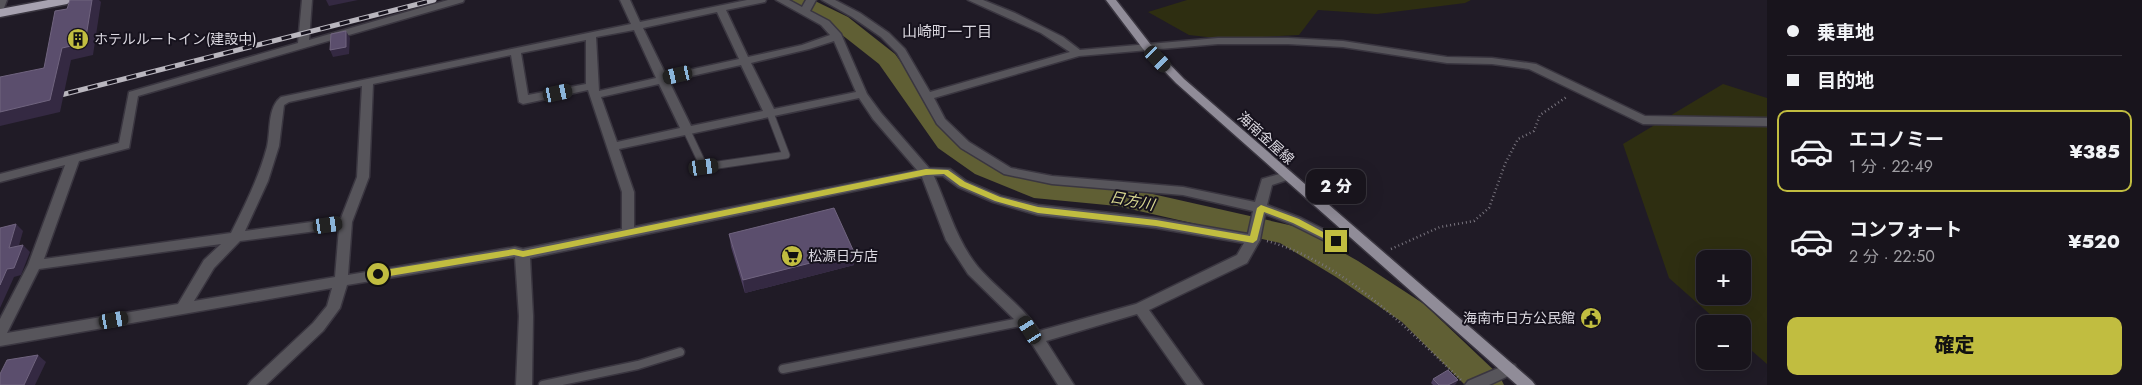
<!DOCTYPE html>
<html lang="ja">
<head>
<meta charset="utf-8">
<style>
  :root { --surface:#18141c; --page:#211d25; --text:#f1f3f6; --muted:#9f9ea3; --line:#36333b; --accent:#c1bd40 }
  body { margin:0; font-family:Jost,"Noto Sans JP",sans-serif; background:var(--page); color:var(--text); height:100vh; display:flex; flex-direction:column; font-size:19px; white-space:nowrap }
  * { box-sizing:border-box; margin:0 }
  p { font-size:16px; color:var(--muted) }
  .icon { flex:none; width:28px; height:28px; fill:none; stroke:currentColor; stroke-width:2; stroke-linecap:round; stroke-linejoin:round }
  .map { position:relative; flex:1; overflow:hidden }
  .drawer { display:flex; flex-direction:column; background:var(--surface); width:375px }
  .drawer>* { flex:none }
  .banner { display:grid; align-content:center; height:110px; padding:0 20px; background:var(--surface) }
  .tools { position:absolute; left:1696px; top:250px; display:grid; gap:10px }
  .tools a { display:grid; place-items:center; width:55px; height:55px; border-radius:10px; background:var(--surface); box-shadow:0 5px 20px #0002,0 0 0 1px var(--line); font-size:25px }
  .end { position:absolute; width:22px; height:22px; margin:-11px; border:6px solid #c1bd40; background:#111; box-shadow:0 0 0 2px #111 }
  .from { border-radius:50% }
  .bubble { position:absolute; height:35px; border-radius:10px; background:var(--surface); box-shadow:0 5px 20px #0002,0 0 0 1px var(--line); font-size:16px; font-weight:800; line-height:35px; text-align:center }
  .car { position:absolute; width:15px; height:30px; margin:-15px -8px; border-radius:6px; box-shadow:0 0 4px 1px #0007; background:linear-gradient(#222 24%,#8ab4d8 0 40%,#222 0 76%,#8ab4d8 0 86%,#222 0) }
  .banner b { display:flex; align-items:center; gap:18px; height:48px; font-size:19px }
  .banner b+b { border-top:1px solid var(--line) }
  .banner i { width:12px; height:12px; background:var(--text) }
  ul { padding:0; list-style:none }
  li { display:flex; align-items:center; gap:15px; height:82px; margin:0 10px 8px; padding:0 10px; border:2px solid transparent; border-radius:10px }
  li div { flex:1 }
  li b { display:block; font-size:19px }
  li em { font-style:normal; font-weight:800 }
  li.current { border-color:var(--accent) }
  li>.icon { width:45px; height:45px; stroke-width:1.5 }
  .action { display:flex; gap:10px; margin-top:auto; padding:10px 20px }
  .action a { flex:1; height:58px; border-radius:10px; background:var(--accent); color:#111; font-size:20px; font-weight:800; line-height:58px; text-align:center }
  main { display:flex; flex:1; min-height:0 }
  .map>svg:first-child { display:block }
  .green { fill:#2e2e11; fill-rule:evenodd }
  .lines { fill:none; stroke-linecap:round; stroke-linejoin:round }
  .river { fill:#605f34; fill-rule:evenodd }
  .lane-far1-casing { stroke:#3a3640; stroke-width:9 }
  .lane-casing { stroke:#3a3640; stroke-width:11 }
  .street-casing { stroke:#3a3640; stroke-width:3 }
  .primary-casing { stroke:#3a3640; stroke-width:3 }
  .highway-casing { stroke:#3a3640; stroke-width:3 }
  .path { stroke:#79757f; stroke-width:2.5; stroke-dasharray:1 3; stroke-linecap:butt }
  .lane-far1 { stroke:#57555b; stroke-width:7 }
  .lane { stroke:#57555b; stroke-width:8 }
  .street { fill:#57555b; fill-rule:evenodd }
  .primary { fill:#908c98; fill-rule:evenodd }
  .highway { fill:#a7a2b0; fill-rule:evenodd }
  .rail-casing { stroke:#b9b6be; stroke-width:5 }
  .rail { stroke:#16121d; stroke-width:3; stroke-dasharray:10; stroke-linecap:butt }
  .wall { fill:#4c3e5f }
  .shaded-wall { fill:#342942 }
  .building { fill:#5b4e6d; stroke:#70647f }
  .route { fill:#c1bd40 }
  .labels { text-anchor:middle; stroke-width:4; stroke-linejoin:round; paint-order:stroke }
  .poi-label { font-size:14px; fill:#dcd9e1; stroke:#16121d; text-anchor:start }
  .street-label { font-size:14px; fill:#dcd9e1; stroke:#16121d }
  .neighbourhood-label { font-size:15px; fill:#dcd9e1; stroke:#16121d }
  .water-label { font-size:15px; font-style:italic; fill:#dad991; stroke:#16121d }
</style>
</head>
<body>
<main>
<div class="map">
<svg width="1767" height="385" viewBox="0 0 1767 385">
  <rect width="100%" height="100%" fill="#201b26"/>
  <g class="green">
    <path d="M1187 0H1471L1465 3 1377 14 1318 10 1299 35 1225 39 1189 35 1148 12Z"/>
    <path d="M1723 84 1767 98V364L1743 343 1742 324H1721L1669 278 1623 144ZM1705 259H1742V296H1705Z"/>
  </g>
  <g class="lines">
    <path class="river" d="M785 0H813L848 17 895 54 956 136 993 162 1038 180 1117 186 1298 227 1358 261 1424 304 1499 375 1504 385H1465L1402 322 1336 277 1280 243 1117 206 1034 198 975 174 938 148 879 64 832 27 788 5Z"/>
    <g class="lane-far1-casing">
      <path id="lane-far1" d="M687 131 704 167 786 155 770 113"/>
    </g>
    <g class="lane-casing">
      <g id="lane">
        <path d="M783 369 1025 321"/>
        <path d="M543 385 638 365 680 352"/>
      </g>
    </g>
    <g class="street-casing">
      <g id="street">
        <path d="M0 0H7L4 8 0 9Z"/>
        <path d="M302 0H312L309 40 448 0H464L463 2 138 96 129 148 79 161 44 259 231 233C245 205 259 177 267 147 271 130 267 108 281 97L631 24 620 0H630L640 22 747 0H766L765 2 726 10 748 57 802 45 830 35 821 25 776 0H789L802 7 806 0H816L810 11 829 21 841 34 867 94 881 113 929 168 950 169 966 181 1001 196 1038 205 1156 218 1248 234 1253 211 1183 195 1052 184 1004 174 961 148 937 124 897 53 881 37 852 17 822 0H835L860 13 889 33 905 49 930 92 1070 52 1041 33 968 0H983L1015 13 1063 37 1080 50 1218 38H1288L1343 41 1447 57 1492 58 1536 64 1645 116 1767 118V126L1643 124 1529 69 1492 64 1447 63 1343 47 1288 44H1218L1079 56 934 98 945 119 969 142 1011 168 1052 176 1183 187 1255 202 1262 179 1286 172 1290 173 1292 176 1290 179 1272 185 1267 205 1301 218 1341 238 1343 241 1341 244H1331L1291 224 1265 214 1260 240 1247 263 1149 310 1203 385H1187L1137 314 1046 341 1074 385H1058L1020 325 968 274 946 240 922 177 530 258 533 316 532 385H516L519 316 515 257 347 285 340 308 323 331 266 385H248L251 381 313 323 327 306 332 288 0 346V319L28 265 65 165 0 182V174L119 143 129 92 298 43ZM717 12 739 59 666 75 643 28ZM634 30 656 78 599 91 596 37ZM586 40V84L528 95 521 53ZM834 41 856 92 774 109 751 63 809 49ZM511 55 519 102 523 104 588 90 622 192V229L523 249 515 247 348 275 352 222 369 177 373 84ZM741 65 763 111 691 126 669 81ZM659 84 680 128 617 142 601 97ZM362 86 357 177 341 218 245 231 268 181 279 146 284 105 289 102ZM859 98 873 119 917 170 634 227V192L619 149ZM934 176H943L958 187 993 202 1038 215 1156 228 1244 243 1237 255 1136 304 1039 331C1023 306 997 289 978 267 956 240 948 207 934 176ZM339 228 335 277 194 301 214 268 240 241ZM221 244 204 260 178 304 7 333 39 269Z"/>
        <path d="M1510 363 1515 365 1517 369 1515 373 1489 385H1465L1468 381Z"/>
      </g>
    </g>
    <g class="primary-casing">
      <path id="primary" d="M1106 0H1116L1151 45 1184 79 1532 381 1535 385H1517L1176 83 1143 49Z"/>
    </g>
    <g class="highway-casing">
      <path id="highway" d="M48 0H73L67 4 0 17V9Z"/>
    </g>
    <g class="path">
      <path d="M1267 241C1345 263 1404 326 1461 380"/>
      <path d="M1391 249 1440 227 1474 221 1489 208 1505 164 1518 139 1534 131 1540 115 1568 96"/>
    </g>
    <use href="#lane-far1" class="lane-far1"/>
    <use href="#lane" class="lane"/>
    <use href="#street" class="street"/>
    <use href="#primary" class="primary"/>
    <use href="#highway" class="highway"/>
    <g class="rail-casing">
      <path id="rail" d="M49 98 434 0"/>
    </g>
    <use href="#rail" class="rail"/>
  </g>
  <g class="wall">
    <path d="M729 234 854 252V265L745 293 731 247Z"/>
    <path d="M1433 379 1456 384 1453 385H1433L1431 383Z"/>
  </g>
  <g class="shaded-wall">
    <path d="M92 0H99L101 2 93 55 71 60 60 112 0 126V112L62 48Z"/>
    <path d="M326 0H358L329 6Z"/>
    <path d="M346 31 350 38 349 54 333 57 330 50Z"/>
    <path d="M16 224 23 231 16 256 9 248Z"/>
    <path d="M23 245 30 252 21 275 14 277 0 308V285L7 269Z"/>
    <path d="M854 252V265L745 293 743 280Z"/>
    <path d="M38 355 46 362 35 385H24Z"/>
    <path d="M1458 380 1456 384 1453 385H1448Z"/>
  </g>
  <g class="building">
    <path d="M70 0H92L85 43 62 48 50 100 0 112V77L44 68 55 11 67 9Z"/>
    <path d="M346 31V47L330 50 331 34Z"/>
    <path d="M834 208 854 252 743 280 729 234Z"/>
    <path d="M16 224 9 248 23 245 14 268 7 269 0 285V228Z"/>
    <path d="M38 355 24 385H0V374L7 360Z"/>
    <path d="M1448 370 1458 380 1448 385H1439L1433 379Z"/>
  </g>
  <path class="route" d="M926 169 948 170 965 182 1000 197 1038 207 1156 220 1250 236 1257 208 1261 205 1299 219 1340 241 1333 243 1293 223 1264 212 1257 240 1253 243 1156 226 1038 213 995 201 960 186 944 174 926 175 523 257 514 255 378 278 374 274 378 271 514 249 523 251 558 244Z"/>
  <defs>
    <g id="building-disc" transform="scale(1.125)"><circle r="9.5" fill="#c1bd40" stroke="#16121d"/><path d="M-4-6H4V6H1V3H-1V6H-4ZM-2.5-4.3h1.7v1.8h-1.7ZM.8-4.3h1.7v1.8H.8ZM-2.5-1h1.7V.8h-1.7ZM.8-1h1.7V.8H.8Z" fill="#111"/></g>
    <g id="supermarket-disc" transform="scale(1.125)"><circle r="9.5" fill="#c1bd40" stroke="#16121d"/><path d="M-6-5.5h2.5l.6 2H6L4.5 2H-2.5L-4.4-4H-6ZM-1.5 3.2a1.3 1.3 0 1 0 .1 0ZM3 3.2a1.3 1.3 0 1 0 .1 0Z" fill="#111"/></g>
    <g id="civic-disc" transform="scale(1.125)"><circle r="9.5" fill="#c1bd40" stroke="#16121d"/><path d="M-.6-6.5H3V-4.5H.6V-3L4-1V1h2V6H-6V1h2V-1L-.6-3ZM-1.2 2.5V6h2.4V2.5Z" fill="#111"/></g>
  </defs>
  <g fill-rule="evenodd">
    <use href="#building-disc" x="78" y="39"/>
    <use href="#supermarket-disc" x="792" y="256"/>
    <use href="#civic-disc" x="1591" y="318"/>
  </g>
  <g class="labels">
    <g class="poi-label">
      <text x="94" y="44">ホテルルートイン(建設中)</text>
      <text x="808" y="261">松源日方店</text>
      <text x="1575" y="323" text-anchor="end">海南市日方公民館</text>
    </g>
    <g class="street-label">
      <text transform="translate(1266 138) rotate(42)" y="5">海南金屋線</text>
    </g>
    <g class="neighbourhood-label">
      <text x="947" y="37">山崎町一丁目</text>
    </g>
    <g class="water-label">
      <text transform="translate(1132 201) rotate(11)" y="5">日方川</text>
    </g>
  </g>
</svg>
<div class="tools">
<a>+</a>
<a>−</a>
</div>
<i class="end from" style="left:378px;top:274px"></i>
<i class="end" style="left:1336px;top:241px"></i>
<div class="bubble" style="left:1306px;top:169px;width:60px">2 分</div>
<i class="car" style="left:1158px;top:59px;rotate:136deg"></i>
<i class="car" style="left:678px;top:75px;rotate:257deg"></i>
<i class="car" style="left:558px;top:93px;rotate:78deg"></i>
<i class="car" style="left:704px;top:167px;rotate:82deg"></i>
<i class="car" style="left:328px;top:225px;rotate:82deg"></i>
<i class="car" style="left:114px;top:320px;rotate:80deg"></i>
<i class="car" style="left:1030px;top:330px;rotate:328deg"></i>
</div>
<section class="drawer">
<div class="banner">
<b><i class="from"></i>乗車地</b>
<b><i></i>目的地</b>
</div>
<ul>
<li class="current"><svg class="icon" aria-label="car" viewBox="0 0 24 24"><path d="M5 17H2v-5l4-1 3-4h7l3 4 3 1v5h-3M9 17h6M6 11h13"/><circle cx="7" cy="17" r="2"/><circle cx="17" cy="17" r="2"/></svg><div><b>エコノミー</b><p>1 分 · 22:49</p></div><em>¥385</em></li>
<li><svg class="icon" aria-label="car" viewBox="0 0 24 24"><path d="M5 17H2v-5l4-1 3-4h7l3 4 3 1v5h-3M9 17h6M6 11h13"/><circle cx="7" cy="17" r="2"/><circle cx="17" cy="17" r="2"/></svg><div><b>コンフォート</b><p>2 分 · 22:50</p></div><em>¥520</em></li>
</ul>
<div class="action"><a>確定</a></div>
</section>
</main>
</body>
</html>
